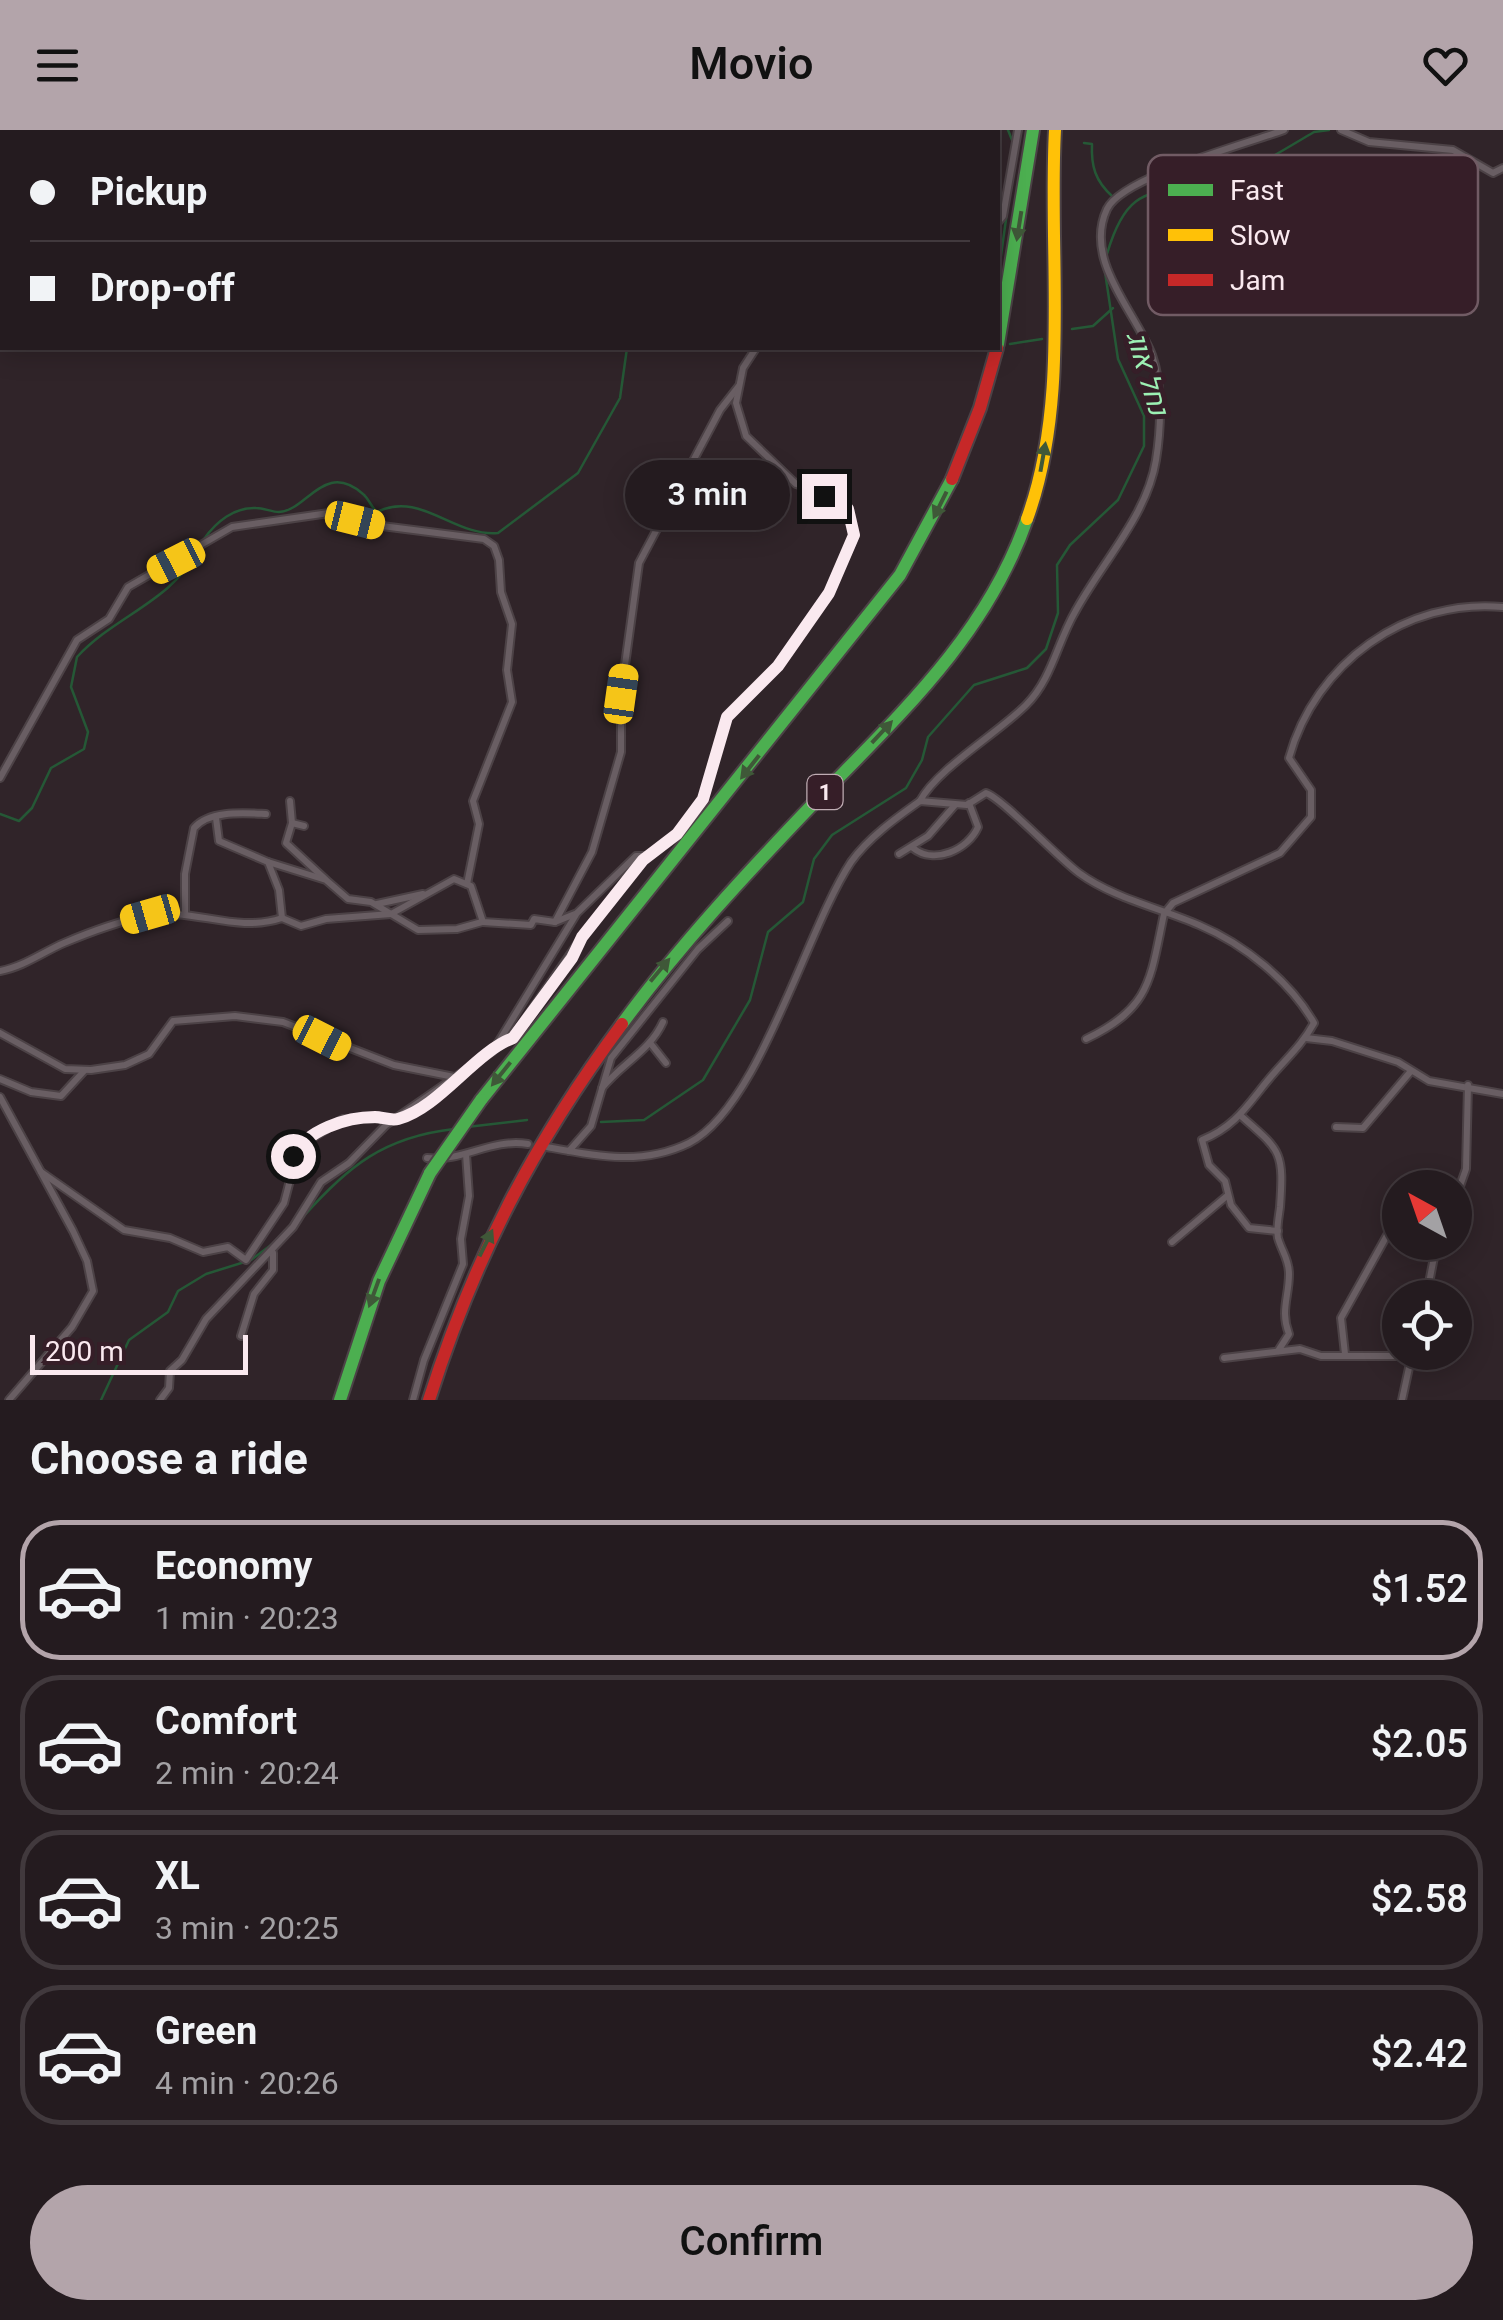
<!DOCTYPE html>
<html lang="en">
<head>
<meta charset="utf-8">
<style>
  :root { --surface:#241b1f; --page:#2c2428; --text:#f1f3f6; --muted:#a3a1a4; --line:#41393d; --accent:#b3a4aa }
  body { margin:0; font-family:Georgia,Heebo,serif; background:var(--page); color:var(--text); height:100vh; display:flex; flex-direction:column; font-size:38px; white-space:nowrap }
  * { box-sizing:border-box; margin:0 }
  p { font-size:32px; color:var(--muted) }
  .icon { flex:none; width:55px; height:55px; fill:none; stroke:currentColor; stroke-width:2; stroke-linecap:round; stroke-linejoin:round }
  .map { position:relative; height:1270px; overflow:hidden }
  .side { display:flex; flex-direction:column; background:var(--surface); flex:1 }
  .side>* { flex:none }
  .hud { position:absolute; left:0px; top:0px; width:1000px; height:220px; box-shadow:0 5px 25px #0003,0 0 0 2px var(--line); display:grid; align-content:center; height:220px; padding:0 30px; background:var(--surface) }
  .needle { width:65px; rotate:320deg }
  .controls { position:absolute; left:1382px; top:1040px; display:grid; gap:20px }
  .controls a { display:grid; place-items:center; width:90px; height:90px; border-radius:50%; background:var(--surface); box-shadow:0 5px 25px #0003,0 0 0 2px var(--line); font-size:50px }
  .scale { position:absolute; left:30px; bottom:25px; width:218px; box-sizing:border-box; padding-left:10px; border:5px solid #fae9ef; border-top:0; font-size:28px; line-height:35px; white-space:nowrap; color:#fae9ef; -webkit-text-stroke:8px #361e28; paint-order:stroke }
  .end { position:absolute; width:45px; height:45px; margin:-22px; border:12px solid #fae9ef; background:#111; box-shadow:0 0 0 5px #111 }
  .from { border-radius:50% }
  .bubble { position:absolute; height:70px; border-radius:35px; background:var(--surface); box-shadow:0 5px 25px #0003,0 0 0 2px var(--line); font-size:32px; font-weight:600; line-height:70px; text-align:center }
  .car { position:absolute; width:30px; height:60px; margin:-30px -15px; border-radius:12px; box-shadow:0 0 8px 2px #0007; background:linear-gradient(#f5c518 24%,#345 0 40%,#f5c518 0 76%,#345 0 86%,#f5c518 0) }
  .hud b { display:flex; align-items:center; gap:35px; height:95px; font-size:38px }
  .hud b+b { border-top:2px solid var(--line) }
  .hud i { width:25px; height:25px; background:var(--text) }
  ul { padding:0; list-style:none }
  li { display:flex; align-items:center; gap:30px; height:140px; margin:0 20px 15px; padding:0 10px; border:5px solid var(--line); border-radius:40px }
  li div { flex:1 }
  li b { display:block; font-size:38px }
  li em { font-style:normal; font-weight:600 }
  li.active { border-color:var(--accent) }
  li>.icon { width:90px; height:90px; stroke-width:1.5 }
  h2 { padding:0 30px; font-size:45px; line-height:120px }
  .cta { display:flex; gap:20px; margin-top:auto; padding:20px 30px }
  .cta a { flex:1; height:115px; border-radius:60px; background:var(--accent); color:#111; font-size:40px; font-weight:600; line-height:115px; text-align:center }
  header { display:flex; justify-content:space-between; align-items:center; height:130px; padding:0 30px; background:var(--accent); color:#111; font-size:45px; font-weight:600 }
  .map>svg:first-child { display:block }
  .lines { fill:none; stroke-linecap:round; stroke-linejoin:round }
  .stream { stroke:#255836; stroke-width:2.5 }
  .street-casing { stroke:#4c4246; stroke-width:10 }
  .fast-casing { stroke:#4c4246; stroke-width:16 }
  .slow-casing { stroke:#4c4246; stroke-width:16 }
  .jam-casing { stroke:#4c4246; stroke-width:16 }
  .street { stroke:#695e63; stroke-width:6 }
  .fast { stroke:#4caf50; stroke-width:12 }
  .slow { stroke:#ffc107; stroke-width:12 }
  .jam { stroke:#c62828; stroke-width:12 }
  .fast-bridge-casing { stroke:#4c4246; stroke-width:16; stroke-linecap:butt }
  .fast-bridge { stroke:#4caf50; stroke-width:12 }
  .oneway { fill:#3f5838 }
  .route { stroke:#fae9ef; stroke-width:12 }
  .labels { text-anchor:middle; stroke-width:10; stroke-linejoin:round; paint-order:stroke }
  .shield { fill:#361e28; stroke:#bfacb3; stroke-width:2.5 }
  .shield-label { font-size:22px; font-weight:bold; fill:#fae9ef }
  .water-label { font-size:28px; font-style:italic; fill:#9df0b4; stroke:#361e28 }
  .key { fill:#361e28; stroke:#715b64; stroke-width:2.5 }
  .key-label { font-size:28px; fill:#fae9ef }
</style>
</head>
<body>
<header><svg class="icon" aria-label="menu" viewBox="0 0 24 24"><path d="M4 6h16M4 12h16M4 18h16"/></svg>Movio<svg class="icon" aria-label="heart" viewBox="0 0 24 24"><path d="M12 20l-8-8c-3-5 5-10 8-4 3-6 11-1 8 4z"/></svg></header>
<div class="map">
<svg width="1503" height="1270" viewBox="0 0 1503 1270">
  <rect width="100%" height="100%" fill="#302429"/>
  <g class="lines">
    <g class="stream">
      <path d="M1008 0 1014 15"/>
      <path d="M1084 13 1092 14C1091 36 1095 51 1113 67"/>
      <path d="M1107 124C1131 42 1161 71 1224 49 1256 38 1285 19 1314 2L1329 0"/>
      <path d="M998 147 1008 75"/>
      <path d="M1072 199 1093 196 1113 178"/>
      <path d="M1010 214 1042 209"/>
      <path d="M204 409C216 392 234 377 256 378 264 378 272 382 279 382 307 381 324 330 363 364 369 369 371 377 377 382 420 360 454 407 498 403L578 343 620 268 627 218"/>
      <path d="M0 684 19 691 32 678 51 638 84 619 88 602 71 557 77 527C116 485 171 472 198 420"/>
      <path d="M601 992 644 990 703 950 750 870 768 802 803 772 814 729 832 705 906 658 922 630 928 607 974 555 1027 538 1046 519 1058 483 1057 435 1070 415 1118 370 1144 316V286L1118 229 1105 142"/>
      <path d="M467 997 527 990"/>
      <path d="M303 1087C348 1036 384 1007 454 999"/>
      <path d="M101 1270 129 1210 168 1182 178 1161 206 1144 251 1130 275 1112"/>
    </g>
    <g class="street-casing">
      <g id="street">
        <path d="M330 0 335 2"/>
        <path d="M537 0 554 2"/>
        <path d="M693 0 697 2"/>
        <path d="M1341 0 1369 12 1453 20 1493 43 1503 38"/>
        <path d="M434 2 439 0"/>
        <path d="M589 2 602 0"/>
        <path d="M851 2 853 0"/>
        <path d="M998 92 1003 86 1018 0"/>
        <path d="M0 648 77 510 109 489 128 457 232 397 329 383 382 396 484 409 494 416 499 430 501 462 512 494 507 540 512 572 473 671 479 694 467 754"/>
        <path d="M290 671 292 693 286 713 325 749"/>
        <path d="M920 671C937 639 998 603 1026 575 1052 549 1057 513 1075 482 1102 432 1147 386 1156 330 1161 299 1163 256 1152 225 1135 181 1083 130 1107 79 1122 47 1246 14 1284 0"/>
        <path d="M216 688 219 711 268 732 279 760 282 788"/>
        <path d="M292 693 304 696"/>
        <path d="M913 718C934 735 968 720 978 697L969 673"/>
        <path d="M899 724 928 706 955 675"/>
        <path d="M268 732 326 750 348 769 371 772 418 800 457 799 482 792"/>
        <path d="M377 774 423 764"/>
        <path d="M185 785V744L194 698C209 680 244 683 266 684"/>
        <path d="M555 792 592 722 621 622V564L639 433 720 280 738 257"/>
        <path d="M0 841C23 837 43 822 64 813 90 802 117 792 145 786 192 776 234 804 282 788L301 796 326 789 391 784 454 749 471 756 483 792 531 795 534 789 555 792 575 784"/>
        <path d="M0 903 65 939 91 940 125 935 149 924 173 891 235 886 283 892 394 935 459 948"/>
        <path d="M1306 908 1332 911 1398 932 1429 951 1503 964"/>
        <path d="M1086 909C1151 878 1150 850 1164 784L1173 773 1280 723 1311 687V660L1289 628C1315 533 1406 468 1503 477"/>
        <path d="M497 914 513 907 582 807 643 730 677 704 703 669 727 587 778 537 829 463 855 405 849 379 841 368 796 354 746 306 736 273 743 238 756 218"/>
        <path d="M651 914 666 933"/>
        <path d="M0 949 31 962 61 966 84 941"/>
        <path d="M602 958C621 934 650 921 663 892"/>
        <path d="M0 967 73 1101 87 1131 93 1161 72 1197 9 1270"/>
        <path d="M1241 986C1281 1021 1284 1021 1280 1077 1279 1086 1276 1099 1278 1108 1282 1122 1289 1129 1289 1144 1289 1167 1280 1181 1289 1204L1278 1221"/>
        <path d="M1336 997 1363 998 1411 941"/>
        <path d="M547 1017C595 1026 642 1036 689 1013 759 978 806 800 851 732 868 708 896 688 920 671L967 675 986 663C1002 668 1057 727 1079 743 1113 768 1160 778 1199 795 1244 814 1290 851 1314 893 1303 913 1290 925 1275 942 1250 970 1239 995 1202 1010L1209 1035 1225 1051 1231 1075 1249 1098 1278 1101"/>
        <path d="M569 1021 591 996 611 928 698 819 728 791"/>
        <path d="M427 1028C463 1032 491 1008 528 1014"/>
        <path d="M41 1042 124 1100 170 1108 203 1122 228 1117 246 1130 284 1073 299 1016 343 989H395"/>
        <path d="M1455 1070 1466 1039 1468 955"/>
        <path d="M1172 1112 1228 1065"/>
        <path d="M1426 1168 1437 1112"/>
        <path d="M241 1206 254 1164 273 1140V1123"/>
        <path d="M1345 1224 1341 1188 1400 1082"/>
        <path d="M1224 1228 1300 1219 1321 1226H1411"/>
        <path d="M160 1270 169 1258 170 1241 182 1230 206 1189 293 1097 321 1052 349 1033 386 995 493 921 577 783 636 726H646"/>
        <path d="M413 1270 424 1230 463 1134 461 1109 469 1066 466 1024"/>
        <path d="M1402 1270 1412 1224"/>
      </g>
    </g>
    <g class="fast-casing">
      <g id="fast">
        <path d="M998 214 1033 0"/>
        <path d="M622 894C679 816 746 744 813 674 897 587 986 507 1027 389"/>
        <path d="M481 970 900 445 952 349"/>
        <path d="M340 1270 379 1151 430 1043"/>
      </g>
    </g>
    <g class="slow-casing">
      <path id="slow" d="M1027 389C1071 268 1048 127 1055 0"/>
    </g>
    <g class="jam-casing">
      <g id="jam">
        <path d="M952 349 980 278 997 218"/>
        <path d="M429 1270C474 1128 533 1014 622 894"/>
      </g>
    </g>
    <use href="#street" class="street"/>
    <use href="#fast" class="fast"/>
    <use href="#slow" class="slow"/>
    <use href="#jam" class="jam"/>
    <g class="fast-bridge-casing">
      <path id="fast-bridge" d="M430 1043 481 970"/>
    </g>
    <use href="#fast-bridge" class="fast-bridge"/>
  </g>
  <defs><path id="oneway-solid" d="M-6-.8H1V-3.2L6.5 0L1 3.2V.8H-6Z" transform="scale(2.5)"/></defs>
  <g class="oneway">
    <use href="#oneway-solid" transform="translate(1019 96) rotate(99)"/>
    <use href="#oneway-solid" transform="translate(1043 327) rotate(-80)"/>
    <use href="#oneway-solid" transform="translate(940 375) rotate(116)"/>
    <use href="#oneway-solid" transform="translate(882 602) rotate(-47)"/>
    <use href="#oneway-solid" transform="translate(750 637) rotate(128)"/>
    <use href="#oneway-solid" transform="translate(660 840) rotate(-50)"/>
    <use href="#oneway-solid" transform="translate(501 944) rotate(129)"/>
    <use href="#oneway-solid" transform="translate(486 1113) rotate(-64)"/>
    <use href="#oneway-solid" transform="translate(374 1163) rotate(110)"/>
  </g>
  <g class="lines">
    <path class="route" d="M293 1026C307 1000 346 987 375 987 382 987 391 991 398 989 439 978 475 922 513 908L572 828 582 807 643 730 677 704 703 669 727 587 778 536 829 463 854 405 848 379 840 368 824 366"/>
  </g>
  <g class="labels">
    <rect class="shield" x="807.5" y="645" width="35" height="34" rx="8"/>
    <g class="shield-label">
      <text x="825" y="670">1</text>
    </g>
    <g class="water-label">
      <text transform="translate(1148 243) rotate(74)" y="10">נחל אוג</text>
    </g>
  </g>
  <rect x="1148" y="25" width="330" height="160" rx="15" class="key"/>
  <rect x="1168" y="54" width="45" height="12" fill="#4caf50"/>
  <rect x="1168" y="99" width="45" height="12" fill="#ffc107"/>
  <rect x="1168" y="144" width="45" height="12" fill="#c62828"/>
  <g class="key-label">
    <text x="1230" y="70">Fast</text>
    <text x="1230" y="115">Slow</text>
    <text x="1230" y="160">Jam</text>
  </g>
</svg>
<div class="controls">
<a><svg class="needle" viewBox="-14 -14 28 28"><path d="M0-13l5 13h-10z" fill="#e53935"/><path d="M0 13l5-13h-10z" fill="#a3a1a4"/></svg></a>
<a><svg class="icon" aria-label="locate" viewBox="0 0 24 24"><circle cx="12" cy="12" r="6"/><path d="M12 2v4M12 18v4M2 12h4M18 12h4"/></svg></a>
</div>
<div class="scale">200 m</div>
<i class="end from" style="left:293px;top:1026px"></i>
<i class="end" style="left:824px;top:366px"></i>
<div class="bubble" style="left:625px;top:330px;width:165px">3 min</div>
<i class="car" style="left:355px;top:390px;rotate:104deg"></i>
<i class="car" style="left:176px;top:431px;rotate:243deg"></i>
<i class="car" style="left:621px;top:564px;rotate:8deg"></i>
<i class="car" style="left:150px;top:784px;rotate:254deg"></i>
<i class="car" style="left:322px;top:908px;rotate:117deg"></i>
<div class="hud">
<b><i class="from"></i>Pickup</b>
<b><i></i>Drop-off</b>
</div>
</div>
<section class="side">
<h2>Choose a ride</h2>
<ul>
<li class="active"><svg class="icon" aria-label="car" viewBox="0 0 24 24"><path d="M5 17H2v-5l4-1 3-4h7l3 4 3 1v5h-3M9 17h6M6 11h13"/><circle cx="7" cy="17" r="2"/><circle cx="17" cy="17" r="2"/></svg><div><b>Economy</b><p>1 min · 20:23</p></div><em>$1.52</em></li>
<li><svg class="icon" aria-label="car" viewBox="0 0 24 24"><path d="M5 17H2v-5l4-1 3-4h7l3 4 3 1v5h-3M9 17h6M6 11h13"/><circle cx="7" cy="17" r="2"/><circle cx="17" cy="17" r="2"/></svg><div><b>Comfort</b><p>2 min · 20:24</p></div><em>$2.05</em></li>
<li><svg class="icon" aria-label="car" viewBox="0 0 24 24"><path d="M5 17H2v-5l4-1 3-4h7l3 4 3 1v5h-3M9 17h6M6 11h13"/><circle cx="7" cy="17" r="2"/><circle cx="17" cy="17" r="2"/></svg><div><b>XL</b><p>3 min · 20:25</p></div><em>$2.58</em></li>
<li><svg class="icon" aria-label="car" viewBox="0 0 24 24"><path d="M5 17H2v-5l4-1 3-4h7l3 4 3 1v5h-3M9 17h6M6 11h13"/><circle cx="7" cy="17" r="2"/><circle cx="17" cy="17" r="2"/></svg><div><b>Green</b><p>4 min · 20:26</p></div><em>$2.42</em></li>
</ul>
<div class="cta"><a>Confirm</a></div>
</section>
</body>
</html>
